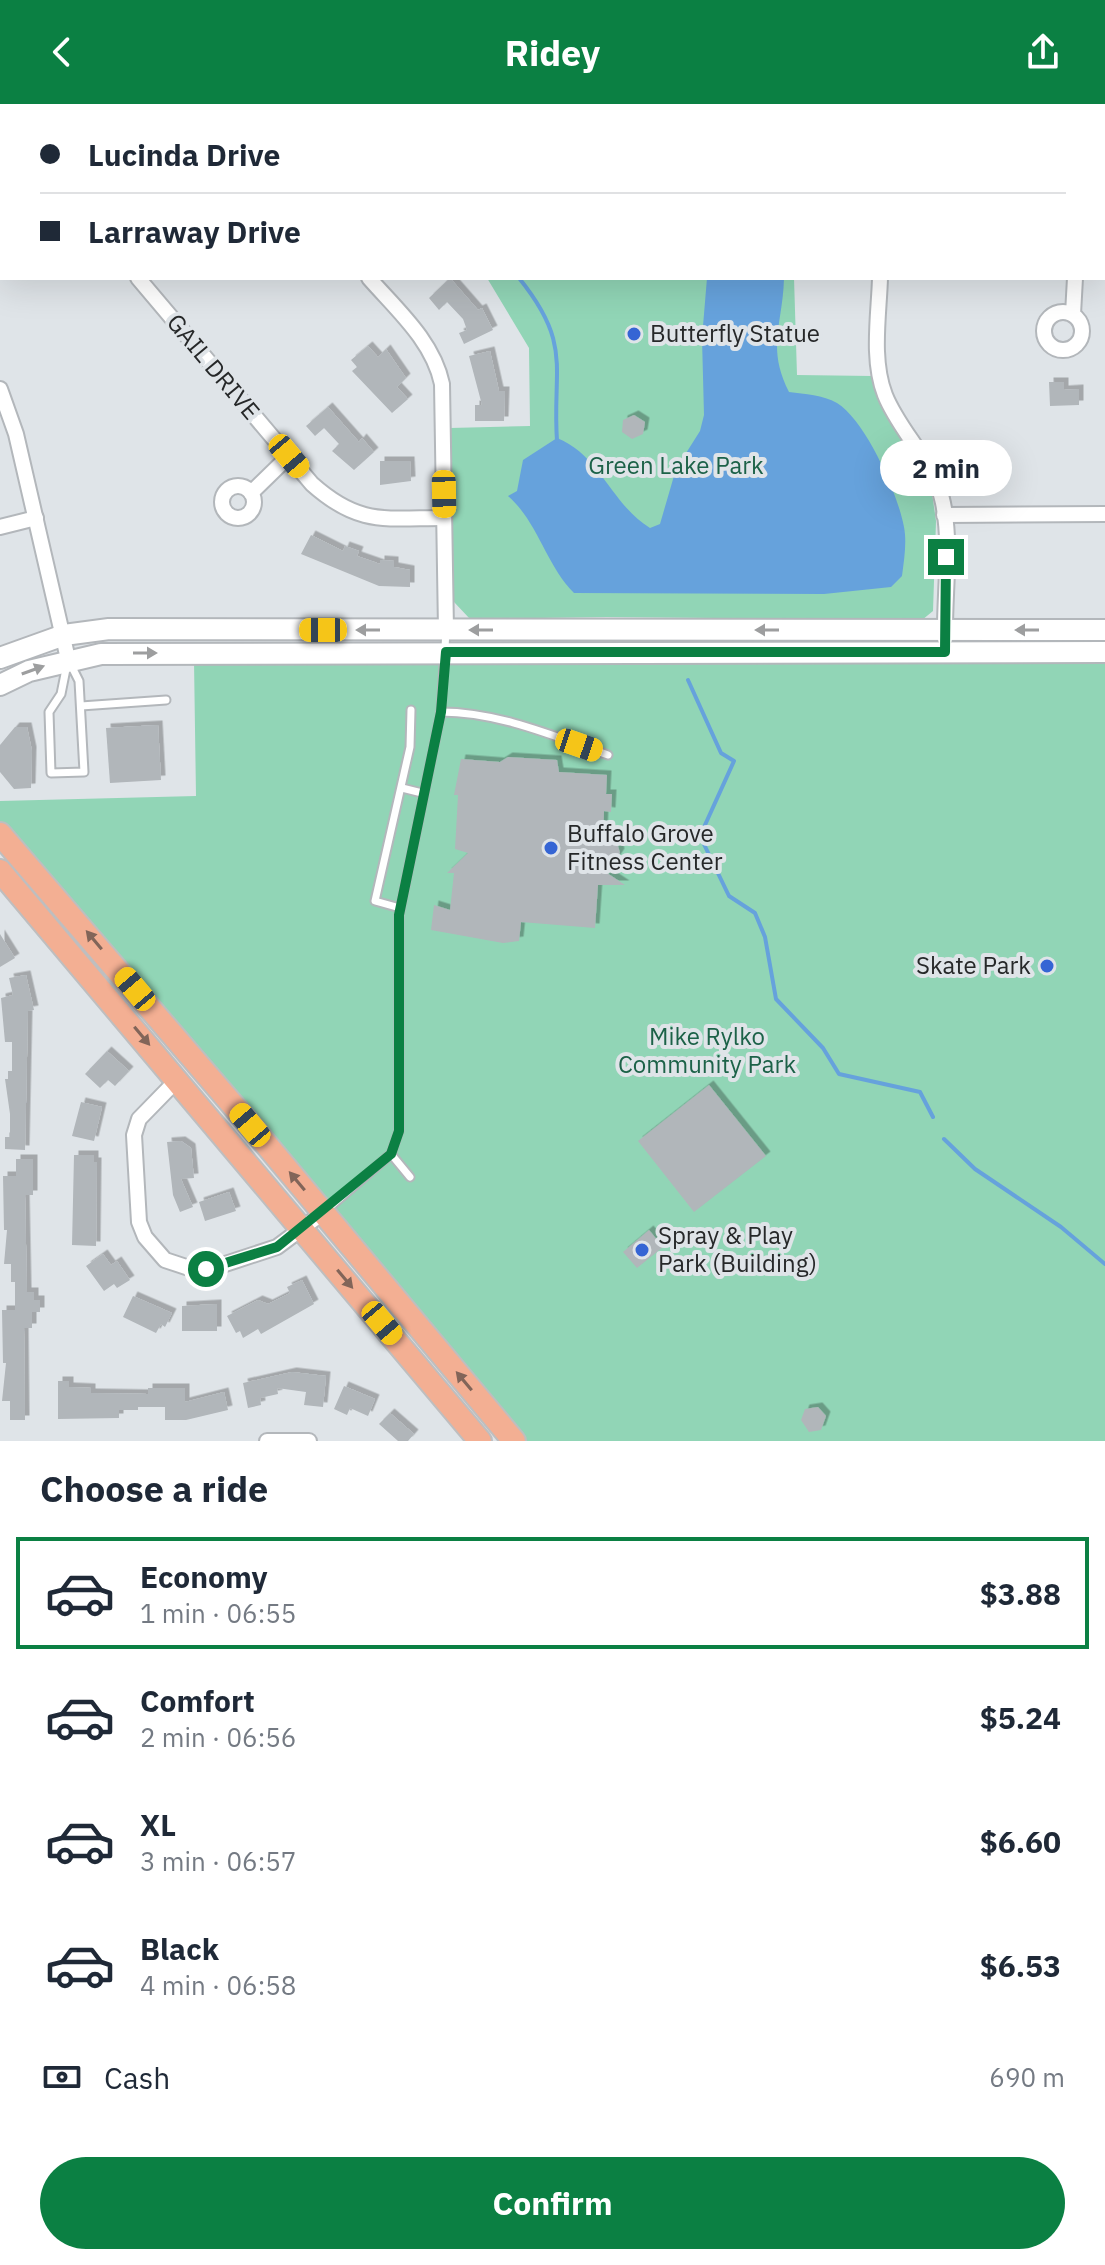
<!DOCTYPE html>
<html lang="en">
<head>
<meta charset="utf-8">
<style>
  :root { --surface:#fff; --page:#f6f6f7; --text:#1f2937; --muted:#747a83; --line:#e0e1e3; --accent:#0b8043 }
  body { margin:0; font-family:"IBM Plex Sans",sans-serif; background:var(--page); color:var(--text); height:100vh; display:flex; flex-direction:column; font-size:30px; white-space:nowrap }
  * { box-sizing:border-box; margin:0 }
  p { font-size:26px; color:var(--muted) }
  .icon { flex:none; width:44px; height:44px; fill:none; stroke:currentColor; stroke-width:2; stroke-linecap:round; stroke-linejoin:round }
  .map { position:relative; height:1337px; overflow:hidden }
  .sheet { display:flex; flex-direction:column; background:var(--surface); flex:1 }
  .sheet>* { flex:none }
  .top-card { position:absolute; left:0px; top:0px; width:1106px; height:176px; box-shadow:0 8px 32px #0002; display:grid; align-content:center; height:176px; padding:0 40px; background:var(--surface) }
  .end { position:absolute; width:36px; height:36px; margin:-18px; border:10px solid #0b8043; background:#fff; box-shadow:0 0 0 4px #fff }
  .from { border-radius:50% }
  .bubble { position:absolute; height:56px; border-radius:28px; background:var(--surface); box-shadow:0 8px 32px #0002; font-size:26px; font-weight:800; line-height:56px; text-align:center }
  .car { position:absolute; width:24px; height:48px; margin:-24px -12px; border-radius:10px; box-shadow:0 0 6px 2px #0007; background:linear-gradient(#f5c518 24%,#345 0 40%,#f5c518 0 76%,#345 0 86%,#f5c518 0) }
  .top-card b { display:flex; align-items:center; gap:28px; height:76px; font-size:30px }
  .top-card b+b { border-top:2px solid var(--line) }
  .top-card i { width:20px; height:20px; background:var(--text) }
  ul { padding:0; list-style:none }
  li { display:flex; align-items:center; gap:24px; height:112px; margin:0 16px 12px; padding:0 24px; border:4px solid transparent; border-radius:0px }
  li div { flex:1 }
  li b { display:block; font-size:30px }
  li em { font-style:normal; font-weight:800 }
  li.current { border-color:var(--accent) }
  li>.icon { width:72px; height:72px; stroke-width:1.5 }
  h2 { padding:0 40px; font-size:36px; line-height:96px }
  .pay { display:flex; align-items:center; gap:20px; height:88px; padding:0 40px; font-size:30px }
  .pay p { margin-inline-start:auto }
  .cta { display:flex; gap:16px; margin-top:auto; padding:16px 40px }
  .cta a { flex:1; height:92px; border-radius:48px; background:var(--accent); color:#fff; font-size:32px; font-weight:800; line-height:92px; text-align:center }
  header { display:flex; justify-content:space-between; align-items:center; height:104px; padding:0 40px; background:var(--accent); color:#fff; font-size:36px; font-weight:800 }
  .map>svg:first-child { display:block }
  .green { fill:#91d5b6 }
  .water { fill:#66a2dc }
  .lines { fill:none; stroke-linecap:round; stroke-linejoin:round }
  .stream { stroke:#66a2dc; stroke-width:4 }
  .building { fill:#b1b6ba; filter:url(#shadow) }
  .service-casing { stroke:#b3b7bb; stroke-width:11 }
  .minor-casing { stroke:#b3b7bb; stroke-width:18 }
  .secondary-casing { stroke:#b3b7bb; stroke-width:24 }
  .primary-casing { stroke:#bebebf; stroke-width:26 }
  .path { stroke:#a5aaad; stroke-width:2; stroke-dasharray:8 4; stroke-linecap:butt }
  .service { stroke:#fff; stroke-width:7 }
  .minor { stroke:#fff; stroke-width:14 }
  .secondary { stroke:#fff; stroke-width:20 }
  .primary { stroke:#f3af93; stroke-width:22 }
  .oneway { fill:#9d9e9f }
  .oneway2 { fill:#826559 }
  .route { stroke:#0b8043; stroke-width:10 }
  .poi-dot { fill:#3565d4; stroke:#dfe4e8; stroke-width:3 }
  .labels { text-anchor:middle; stroke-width:8; stroke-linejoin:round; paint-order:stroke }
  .poi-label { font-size:24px; fill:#262829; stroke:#dfe4e8; text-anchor:start }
  .street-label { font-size:24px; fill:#262829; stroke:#dfe4e8 }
  .park-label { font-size:24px; fill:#1c6248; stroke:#dfe4e8 }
</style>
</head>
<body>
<header><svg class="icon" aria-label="back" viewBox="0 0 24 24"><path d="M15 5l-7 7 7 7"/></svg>Ridey<svg class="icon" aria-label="share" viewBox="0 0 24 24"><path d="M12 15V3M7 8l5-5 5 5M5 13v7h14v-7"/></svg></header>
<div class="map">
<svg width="1105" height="1337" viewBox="0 0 1105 1337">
  <defs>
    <filter id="shadow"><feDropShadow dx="4.5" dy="-4.5" stdDeviation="0" flood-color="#0004"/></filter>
  </defs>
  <rect width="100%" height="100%" fill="#dfe4e8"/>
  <g class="green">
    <path d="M411 0H776L777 2H411Z"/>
    <path d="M487 174H794L797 271 872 272 892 321 931 382 936 417 933 507 922 516 607 513 470 515 454 498 450 324 530 322 529 244Z"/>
    <path d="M194 557H1105V1337H524L0 718V697L196 692Z"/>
  </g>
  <path class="water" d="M707 174H784C783 220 766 243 789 288 805 290 823 291 837 299 866 317 898 390 904 423 907 439 904 456 902 472L891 483 824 490 574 489C546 461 538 418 508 392L517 387 523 356 557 334C600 351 611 400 650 424L660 420 676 365 700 327 704 311 702 234Z"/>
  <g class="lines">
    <g class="stream">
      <path d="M435 0V2"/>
      <path d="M519 174C573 241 552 263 557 337"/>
      <path d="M688 576 721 649 734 657 700 732 729 792 755 809 765 833 776 895 823 944 839 970 920 988 933 1013"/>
      <path d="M944 1035 975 1065 1061 1123 1105 1160"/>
    </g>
  </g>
  <g class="building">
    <path d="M450 174 478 206 482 204 493 226 464 240 459 229 467 226 463 215 447 198 439 206 429 194Z"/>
    <path d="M368 242 378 253 386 245 406 274 397 283 408 295 392 309 352 267 357 263 351 256Z"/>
    <path d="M490 247 499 287H505L504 317H475V301H482L469 252Z"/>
    <path d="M1049 278H1064V286L1079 285V301L1050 302Z"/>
    <path d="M328 303 359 338 362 334 374 348 354 366 332 347 339 340 324 324 315 332 306 322Z"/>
    <path d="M634 311 645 318 643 330 632 335 622 328 623 316Z"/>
    <path d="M380 357H410L411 377 380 381Z"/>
    <path d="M311 431 343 447 345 442 359 447 357 452 380 460V456L394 457V463L410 466V483L379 482 301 450Z"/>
    <path d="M158 621 161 676 110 679 106 624Z"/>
    <path d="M15 623H27L32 647 31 684 14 685 0 668V641Z"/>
    <path d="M508 653 557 656 559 668 607 671 606 690H612L611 708 604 707 603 732 618 742 620 749 607 769 625 781H598L595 824 521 818 519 837 503 839 431 826 434 801 450 806 454 769H447L468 749 455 745 458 691H454L461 655 500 658Z"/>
    <path d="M0 830 15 854 0 863Z"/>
    <path d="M26 871 34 906 28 907 25 1046 5 1045V1033H10V1010L5 975H8V967H12V938H5L1 894 13 891 9 874Z"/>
    <path d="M107 947 129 967 115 982 108 976 100 984 85 970Z"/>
    <path d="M709 981 766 1052 694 1108 638 1037Z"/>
    <path d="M81 998 102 1003 94 1037 72 1032Z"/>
    <path d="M181 1037 191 1044 194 1074 181 1075 193 1103 180 1108 173 1091 167 1038Z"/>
    <path d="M74 1051H94V1058H97L96 1142 72 1141Z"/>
    <path d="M16 1055H33V1091H25L27 1188H34V1196H40V1208H32V1224H24L25 1316H10V1297H2L6 1259H3L2 1206H15V1178H11V1160H4L7 1126H4L3 1072H16Z"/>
    <path d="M229 1088 236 1107 205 1117 199 1098Z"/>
    <path d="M649 1126 663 1143 637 1164 623 1148Z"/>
    <path d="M103 1150 111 1161 117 1157 130 1176 117 1184 114 1180 104 1187 86 1162Z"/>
    <path d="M302 1176 314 1200 261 1230 258 1225 243 1234 240 1227 236 1229 227 1212 258 1196 268 1200 290 1189 287 1183Z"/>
    <path d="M133 1192 172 1209 165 1223 161 1220 156 1229 123 1213Z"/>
    <path d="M217 1200V1227H182V1202Z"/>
    <path d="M292 1268 326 1272 323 1303 304 1301 306 1288 277 1284 278 1290 260 1294 261 1301 248 1304 243 1279Z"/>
    <path d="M58 1277H69V1283L91 1284V1289L148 1290V1284H185V1298L224 1288 228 1306 186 1316H165V1303H138V1306H119V1314L58 1315Z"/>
    <path d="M344 1282 375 1295 368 1312 350 1304 347 1311 334 1305Z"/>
    <path d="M818 1303 826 1312 821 1326 809 1328 801 1316 805 1305Z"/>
    <path d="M390 1309 414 1330 408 1337H398L379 1320Z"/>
  </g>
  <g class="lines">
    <g class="service-casing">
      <g id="service">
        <path d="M68 555 79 577 84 668 51 669 49 608 61 590Z"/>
        <path d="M81 602 166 596"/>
        <path d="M441 608C498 608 554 632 608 651"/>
        <path d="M402 684 422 689"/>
        <path d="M400 804 375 797 410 643 411 606"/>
        <path d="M391 1050 410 1073"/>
        <path d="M325 1107 391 1050 399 1027V811L441 608 446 527"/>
      </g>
    </g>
    <g class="minor-casing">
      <g id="minor">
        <path d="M324 0V2"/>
        <path d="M975 0 978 2"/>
        <path d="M56 2V0"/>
        <path d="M960 2 961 0"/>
        <path d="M1104 41H1105"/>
        <path d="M138 174 312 380C359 422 385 414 444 414"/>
        <path d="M369 174C397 206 433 237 442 280L446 526"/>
        <path d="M880 174C879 210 871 256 885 291 900 329 935 358 943 399 952 443 944 491 945 535"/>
        <circle cx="1063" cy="227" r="19"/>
        <path d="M1073 210 1075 174"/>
        <path d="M0 285 16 330 68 555"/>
        <circle cx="238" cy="398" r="16"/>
        <path d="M251 389 289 352"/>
        <path d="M944 411 1105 410"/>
        <path d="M0 423 36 414"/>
        <path d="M178 975 139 1015 134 1031 139 1118 145 1133 165 1156 195 1166 210 1165 277 1143 324 1108"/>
        <path d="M267 1337H309"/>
      </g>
    </g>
    <g class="secondary-casing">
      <g id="secondary">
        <path d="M0 554 64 531 109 525 1105 526"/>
        <path d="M0 581 29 567 101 550 1105 548"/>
      </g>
    </g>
    <g class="primary-casing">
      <g id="primary">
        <path d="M0 730 250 1021 514 1337"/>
        <path d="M0 767 480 1337"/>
      </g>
    </g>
    <path class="path" d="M628 229 631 235H638L640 229 635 223"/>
    <use href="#service" class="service"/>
    <use href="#minor" class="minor"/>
    <use href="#secondary" class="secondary"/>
    <use href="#primary" class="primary"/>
  </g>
  <defs><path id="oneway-solid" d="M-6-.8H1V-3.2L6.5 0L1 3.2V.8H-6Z" transform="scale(2)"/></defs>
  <g class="oneway">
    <use href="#oneway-solid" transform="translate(368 526) rotate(-180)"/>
    <use href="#oneway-solid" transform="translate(481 526) rotate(180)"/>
    <use href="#oneway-solid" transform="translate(767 526) rotate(180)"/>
    <use href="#oneway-solid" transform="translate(1027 526) rotate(-180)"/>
    <use href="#oneway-solid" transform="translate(145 549)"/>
    <use href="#oneway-solid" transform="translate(33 566) rotate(-20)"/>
  </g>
  <g class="oneway2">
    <use href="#oneway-solid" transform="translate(94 836) rotate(-130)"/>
    <use href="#oneway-solid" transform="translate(142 932) rotate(50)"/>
    <use href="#oneway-solid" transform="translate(297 1077) rotate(-130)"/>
    <use href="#oneway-solid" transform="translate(345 1175) rotate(50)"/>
    <use href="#oneway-solid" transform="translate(464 1277) rotate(-130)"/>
  </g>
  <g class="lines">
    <path class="route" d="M206 1165 277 1143 391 1050 399 1027V811L441 608 446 548H945L946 453"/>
  </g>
  <g class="poi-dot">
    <circle cx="634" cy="230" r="8"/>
    <circle cx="551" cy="744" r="8"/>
    <circle cx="1047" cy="862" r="8"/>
    <circle cx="642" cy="1146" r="8"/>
  </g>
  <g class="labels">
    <g class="poi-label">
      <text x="650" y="238">Butterfly Statue</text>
      <text x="567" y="738">Buffalo Grove<tspan x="567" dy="28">Fitness Center</tspan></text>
      <text x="1031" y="870" text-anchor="end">Skate Park</text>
      <text x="658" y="1140">Spray &amp; Play<tspan x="658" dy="28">Park (Building)</tspan></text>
    </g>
    <g class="street-label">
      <text transform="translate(213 263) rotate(50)" y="8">GAIL DRIVE</text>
    </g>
    <g class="park-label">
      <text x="676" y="370">Green Lake Park</text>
      <text x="707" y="941">Mike Rylko<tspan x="707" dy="28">Community Park</tspan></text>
    </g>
  </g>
</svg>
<i class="end from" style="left:206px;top:1165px"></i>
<i class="end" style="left:946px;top:453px"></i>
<div class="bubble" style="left:880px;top:336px;width:132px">2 min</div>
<i class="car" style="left:289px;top:352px;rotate:140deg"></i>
<i class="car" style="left:444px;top:390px;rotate:179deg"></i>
<i class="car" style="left:323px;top:526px;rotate:270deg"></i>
<i class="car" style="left:579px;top:641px;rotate:109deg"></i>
<i class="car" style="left:135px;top:885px;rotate:320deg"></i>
<i class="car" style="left:250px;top:1021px;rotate:320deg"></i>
<i class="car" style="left:382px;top:1219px;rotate:140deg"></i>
<div class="top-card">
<b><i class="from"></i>Lucinda Drive</b>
<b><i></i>Larraway Drive</b>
</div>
</div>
<section class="sheet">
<h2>Choose a ride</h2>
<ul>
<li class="current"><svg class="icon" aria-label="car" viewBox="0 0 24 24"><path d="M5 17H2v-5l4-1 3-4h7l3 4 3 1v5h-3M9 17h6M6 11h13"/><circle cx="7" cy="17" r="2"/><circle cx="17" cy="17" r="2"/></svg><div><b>Economy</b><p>1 min · 06:55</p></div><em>$3.88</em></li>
<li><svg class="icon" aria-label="car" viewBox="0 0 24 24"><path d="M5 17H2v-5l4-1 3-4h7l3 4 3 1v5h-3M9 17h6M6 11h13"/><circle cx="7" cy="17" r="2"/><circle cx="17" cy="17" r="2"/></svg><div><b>Comfort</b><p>2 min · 06:56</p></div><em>$5.24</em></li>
<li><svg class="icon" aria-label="car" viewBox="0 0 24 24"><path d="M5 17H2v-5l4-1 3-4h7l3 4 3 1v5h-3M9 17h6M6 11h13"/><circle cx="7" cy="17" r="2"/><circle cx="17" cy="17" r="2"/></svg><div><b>XL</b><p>3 min · 06:57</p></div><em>$6.60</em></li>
<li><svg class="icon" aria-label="car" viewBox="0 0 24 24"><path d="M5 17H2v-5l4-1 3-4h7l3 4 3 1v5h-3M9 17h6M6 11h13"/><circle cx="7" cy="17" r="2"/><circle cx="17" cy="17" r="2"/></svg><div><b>Black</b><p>4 min · 06:58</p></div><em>$6.53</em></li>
</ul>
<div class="pay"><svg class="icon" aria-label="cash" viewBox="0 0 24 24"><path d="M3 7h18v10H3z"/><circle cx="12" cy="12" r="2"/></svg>Cash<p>690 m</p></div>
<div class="cta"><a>Confirm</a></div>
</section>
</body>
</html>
